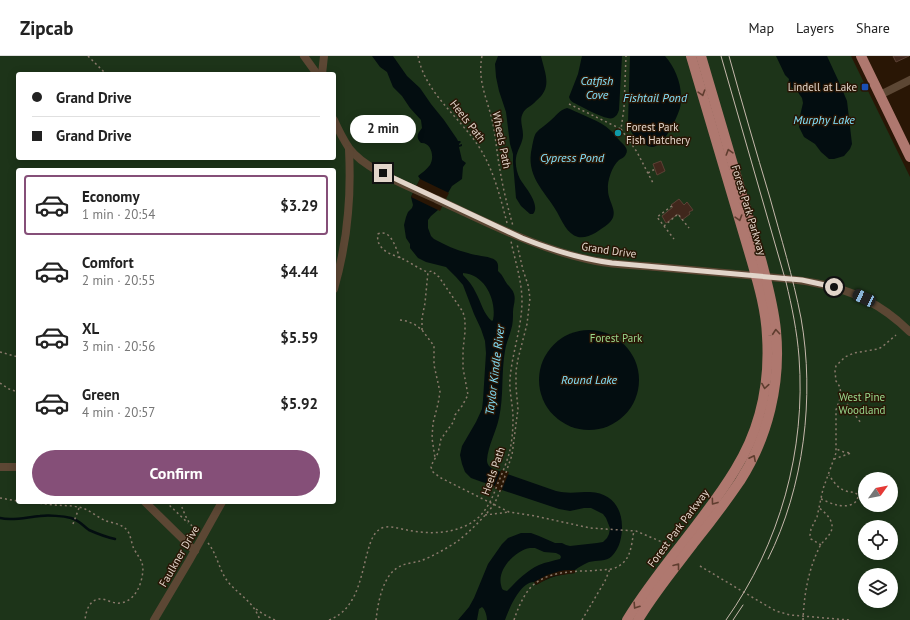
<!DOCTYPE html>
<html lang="en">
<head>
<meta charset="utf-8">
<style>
  :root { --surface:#fff; --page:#f6f6f6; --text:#222; --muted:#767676; --line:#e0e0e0; --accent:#854f78 }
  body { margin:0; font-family:"PT Sans",sans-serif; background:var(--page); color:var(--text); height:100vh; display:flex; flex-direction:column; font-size:15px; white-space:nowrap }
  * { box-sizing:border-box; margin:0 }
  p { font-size:13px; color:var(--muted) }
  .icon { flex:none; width:22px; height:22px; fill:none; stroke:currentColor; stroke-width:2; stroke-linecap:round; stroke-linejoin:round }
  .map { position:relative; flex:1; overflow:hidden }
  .sheet { position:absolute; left:16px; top:112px; width:320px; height:336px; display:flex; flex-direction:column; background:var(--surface); border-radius:4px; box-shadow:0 2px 10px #0003 }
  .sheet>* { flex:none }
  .top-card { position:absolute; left:16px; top:16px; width:320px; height:88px; border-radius:4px; box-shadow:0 2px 10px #0003; display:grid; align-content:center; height:88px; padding:0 16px; background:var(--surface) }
  .needle { width:26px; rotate:57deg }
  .fabs { position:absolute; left:858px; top:416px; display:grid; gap:8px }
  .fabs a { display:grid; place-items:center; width:40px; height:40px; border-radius:50%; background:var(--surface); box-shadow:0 2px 10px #0003; font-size:20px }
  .end { position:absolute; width:18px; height:18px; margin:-9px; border:5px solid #e2d5ca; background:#111; box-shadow:0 0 0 2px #111 }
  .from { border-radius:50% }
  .bubble { position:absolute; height:28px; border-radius:14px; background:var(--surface); box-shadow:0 2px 10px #0003; font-size:13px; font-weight:700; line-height:28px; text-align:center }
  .car { position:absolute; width:12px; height:24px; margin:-12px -6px; border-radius:5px; box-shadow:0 0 3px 1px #0007; background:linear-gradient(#222 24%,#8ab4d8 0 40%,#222 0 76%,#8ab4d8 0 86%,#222 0) }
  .top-card b { display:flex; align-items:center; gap:14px; height:38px; font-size:15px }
  .top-card b+b { border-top:1px solid var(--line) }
  .top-card i { width:10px; height:10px; background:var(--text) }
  ul { padding:7px 0 0; list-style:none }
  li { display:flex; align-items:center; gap:12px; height:60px; margin:0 8px 6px; padding:0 8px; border:2px solid transparent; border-radius:4px }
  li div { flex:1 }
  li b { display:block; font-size:15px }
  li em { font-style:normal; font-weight:700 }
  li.selected { border-color:var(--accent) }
  li>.icon { width:36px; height:36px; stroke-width:1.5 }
  .cta { display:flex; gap:8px; margin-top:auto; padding:8px 16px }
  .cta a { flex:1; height:46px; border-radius:24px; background:var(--accent); color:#fff; font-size:16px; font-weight:700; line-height:46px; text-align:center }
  header { display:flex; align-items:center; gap:24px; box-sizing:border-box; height:56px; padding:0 20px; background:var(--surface); border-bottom:1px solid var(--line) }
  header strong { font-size:19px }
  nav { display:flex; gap:22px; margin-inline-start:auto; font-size:14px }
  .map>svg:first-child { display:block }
  .green { fill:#1d3419; fill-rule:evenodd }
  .water { fill:#030d10; fill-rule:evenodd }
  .pier { fill:#291605 }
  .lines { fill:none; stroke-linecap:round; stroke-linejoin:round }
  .stream { stroke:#030d10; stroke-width:2.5 }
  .building { fill:#40271c; stroke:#5b4135 }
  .path { stroke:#89796b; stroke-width:1.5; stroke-dasharray:2 3; stroke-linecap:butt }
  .minor { stroke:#5c4734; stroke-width:8 }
  .major { stroke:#af786f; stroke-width:10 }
  .tram { stroke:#c6b8ac; stroke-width:1 }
  .oneway { stroke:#5f3d2f }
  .route { stroke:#e2d5ca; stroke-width:5 }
  .transit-dot { fill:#1a4fb4; stroke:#291605; stroke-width:1.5 }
  .culture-dot { fill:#0f9aa8; stroke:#291605; stroke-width:1.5 }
  .labels { text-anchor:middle; stroke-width:3; stroke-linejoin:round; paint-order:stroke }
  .poi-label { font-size:11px; fill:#e2d5ca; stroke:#291605; text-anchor:end }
  .street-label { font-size:11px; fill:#e2d5ca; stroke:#291605 }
  .park-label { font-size:11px; fill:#99d88d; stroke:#291605 }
  .water-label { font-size:12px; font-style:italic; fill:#82e0fb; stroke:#291605 }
</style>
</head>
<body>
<header>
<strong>Zipcab</strong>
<nav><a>Map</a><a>Layers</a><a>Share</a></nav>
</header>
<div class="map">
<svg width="910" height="564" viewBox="0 0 910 564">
  <rect width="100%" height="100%" fill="#291605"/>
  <path class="green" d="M0 0H851L910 121V564H0ZM18 18H334V102H18ZM18 114H334V446H18ZM865 423H891V449H865ZM865 471H891V497H865ZM865 519H891V545H865Z"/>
  <g class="water">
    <path d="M372 0H393L407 20 420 32 431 48 444 64 457 83 458 85H460L461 86 459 88V89L462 88V90L459 91 462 104 466 107 463 111 462 123 452 130 438 154 431 160 428 164V172L431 180 434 183C445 189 456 194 468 197 476 200 490 200 495 204 499 207 498 211 498 215 504 220 504 225 509 230 511 233 513 234 514 238 516 244 513 250 513 256 513 262 513 268 511 274 509 281 506 288 505 295 501 317 504 340 499 362 496 376 488 390 487 404 487 409 490 411 493 413L556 435C568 438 578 436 590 436 611 437 622 451 622 471 622 480 620 492 612 500 606 506 597 504 589 506 584 508 579 511 575 514V517C560 518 549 521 536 529L534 526C520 526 509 553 505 564H487C487 560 485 553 482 551L479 553 477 564H458L469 551 474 542 488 508 502 488 508 482 521 477H531L539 480 555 487H562L566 489 570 490 597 487 603 486 607 482 609 478 610 472 606 462 603 458 591 452H584L570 455 559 453 502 434 495 430 482 426 471 422 465 416 462 408 460 399 462 390 476 366 482 353 483 344 486 297 485 285 481 273 474 258 463 229 456 221 446 211 426 206 418 202 410 192V188L406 182 404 169 406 161 408 156 412 152 413 149 411 141 420 123 418 120C422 117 427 113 430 109 435 101 431 86 421 87 415 81 418 77 422 72L421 64 410 52 402 40 393 31 387 16 380 11ZM463 217C485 218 497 245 493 264L492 265C484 259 481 246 476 237 473 230 468 224 463 219ZM530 492H535L544 496 556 497 560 499 561 501 560 503C553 505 546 506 539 509 526 515 517 525 507 535 502 534 502 533 501 529 497 513 516 494 530 492Z"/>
    <path d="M498 0H541C545 18 553 31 536 45 532 50 525 52 523 57 519 64 523 71 523 79 523 87 517 94 516 102 515 109 517 117 520 123 525 131 541 149 533 158H530L521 150 516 142 513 107V98L510 88 506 56 499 35 496 21 495 8Z"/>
    <path d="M582 0H622L619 54C618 57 617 60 613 62 606 65 581 50 574 47 571 45 570 44 569 41L578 18Z"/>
    <path d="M630 0H665C674 10 681 26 681 40 681 44 681 48 680 52 677 62 664 91 652 91 648 91 645 88 641 86 633 81 630 75 628 66Z"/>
    <path d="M776 0H827L839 26 847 45 852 88 850 93 844 100 834 103H829L821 96 815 88 804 81 799 71V64L803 47 802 42 797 35 788 29 789 23 785 19Z"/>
    <path d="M567 52 570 53C582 59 601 65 610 74 614 77 617 82 620 85 624 89 629 93 626 98 625 101 622 102 619 104 612 110 607 125 608 134 608 147 621 157 608 168 600 174 589 183 578 181 567 178 562 165 557 156 544 134 525 120 532 91 533 86 534 80 536 77 540 72 546 69 550 65 556 60 559 54 567 52Z"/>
    <circle cx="589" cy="324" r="50"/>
  </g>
  <g class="pier">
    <path d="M420 123 449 137 440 155 411 141Z"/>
    <path d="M501 414 509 416 501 436 494 432Z"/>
    <path d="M566 514H575V517L555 520 549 522 536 529 534 526 547 519 560 515Z"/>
  </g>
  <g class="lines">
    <path class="stream" d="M0 462C13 465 27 461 40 460 49 459 63 460 71 462 79 464 83 470 89 474 98 478 106 481 115 483"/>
  </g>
  <g class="building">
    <path d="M893 0H909L896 6Z"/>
    <path d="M661 105 665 115 657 119 653 108Z"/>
    <path d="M679 143 684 149 687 146 693 154 689 156 690 158 682 164 678 158 666 167 662 160 673 151 671 149Z"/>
  </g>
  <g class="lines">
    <g class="path">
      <path d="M88 0 106 18"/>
      <path d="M418 0C425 36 457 59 477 88 493 111 500 140 507 167"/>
      <path d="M482 0C477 26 488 44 493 68 496 83 497 99 500 114 503 133 508 152 513 170"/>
      <path d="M569 48 621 73 624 52 626 0"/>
      <path d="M621 73 637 96 653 127"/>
      <path d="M648 117 655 113"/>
      <path d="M672 150 657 161 674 183"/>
      <path d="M664 170 678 158 689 172"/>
      <path d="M400 202C396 193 391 172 378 178 377 184 378 188 383 193 388 198 396 200 403 203 411 207 419 213 428 216"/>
      <path d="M400 264 406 265 414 268 422 274 434 290V309L440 336 438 348 433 367 432 382 435 402"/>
      <path d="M422 274V262L425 247 428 216 432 215 439 221 463 256 465 264V276L463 294V312L468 339 462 350 455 359 454 365 441 383 438 397 432 408 431 411 433 416 441 422 509 456 535 460 590 472 636 475 662 486"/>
      <path d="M0 296 18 301"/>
      <path d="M0 327 9 333 18 336"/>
      <path d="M841 340 861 367"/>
      <path d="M834 403 851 397 844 396 836 393"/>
      <path d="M0 442 18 445"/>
      <path d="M821 443C826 445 832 448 837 449 845 451 858 450 858 439 854 435 851 437 846 435 838 433 833 425 829 419"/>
      <path d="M30 446C38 447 46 448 55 449 65 450 75 449 85 453 92 456 99 462 106 465 113 467 121 468 126 473 131 478 131 487 134 493 140 504 145 506 142 521 140 532 133 546 120 547 114 548 108 544 102 543 90 542 86 554 85 564"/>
      <path d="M166 446 188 467"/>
      <path d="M180 446C185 459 187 466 197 475"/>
      <path d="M485 459 509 456"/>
      <path d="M73 468 79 452"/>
      <path d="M208 487C217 498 219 514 228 526 240 540 253 545 260 564"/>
      <path d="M821 489 811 483 810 479 811 473 817 461 823 433 836 397V354L841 340 840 331 836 325 835 315 836 310 845 301 854 297 878 293 882 291 896 279"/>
      <path d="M700 510 762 547 776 555 790 559 849 564"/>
      <path d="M256 553 263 558 275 564"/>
      <path d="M329 564C361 552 361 512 371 485 374 478 378 472 386 471 393 470 400 473 407 474 431 479 460 478 479 461 489 451 493 440 498 427 502 418 506 408 509 398 512 387 513 374 513 362 513 349 509 336 510 323 512 297 522 271 522 245 522 225 515 205 511 185"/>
      <path d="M376 564C378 547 382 522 397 512 404 507 413 507 420 505 432 501 447 492 458 485 469 476 486 460 494 448 501 436 505 418 510 405L512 399 518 353 516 331V315L518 303 527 268 530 242 528 229 523 214 517 188"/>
      <path d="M514 564C518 552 523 540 531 531 544 518 563 516 581 515 591 515 601 514 612 513 631 507 631 492 634 474"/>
      <path d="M582 564 605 525 610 513"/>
      <path d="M803 564C804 539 808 515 819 492 822 485 831 480 832 472 833 464 825 456 819 452"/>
    </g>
    <g class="minor">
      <path d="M304 0 317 18"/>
      <path d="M322 18 324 0"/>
      <path d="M880 39 910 24"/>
      <path d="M334 64C338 73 343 83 349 92 365 114 411 131 436 143 489 167 539 194 596 205 616 209 637 209 657 211 690 214 724 217 758 220 777 222 796 223 815 227 851 233 884 250 910 276"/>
      <path d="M334 233C341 208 346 183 348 157 350 136 350 114 349 93"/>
      <path d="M0 411H18"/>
      <path d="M145 446 195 495"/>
      <path d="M154 564 189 505 222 446"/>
    </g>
    <g class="major">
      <path d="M861 0 910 101"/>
      <path d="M627 564C659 511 703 467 735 414 760 374 770 327 767 280 766 255 759 230 752 206L691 0"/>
      <path d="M638 564C654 537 674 513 693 488 709 468 725 447 740 425 768 381 781 328 776 275 774 252 768 230 762 207L701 0"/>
    </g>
    <g class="tram">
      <path d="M721 0 786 226C792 251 797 275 799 301 806 394 780 488 726 564"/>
      <path d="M729 0C742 47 756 95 770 142 781 182 793 221 801 262 815 341 804 431 768 503"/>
      <path d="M733 564 743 549"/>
    </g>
  </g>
  <defs><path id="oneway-chevron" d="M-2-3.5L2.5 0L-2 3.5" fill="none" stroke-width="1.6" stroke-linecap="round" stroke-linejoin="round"/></defs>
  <g class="oneway">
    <use href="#oneway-chevron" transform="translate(702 37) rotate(73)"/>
    <use href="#oneway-chevron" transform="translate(729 96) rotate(-107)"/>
    <use href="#oneway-chevron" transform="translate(739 162) rotate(73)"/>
    <use href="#oneway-chevron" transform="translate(776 276) rotate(-95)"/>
    <use href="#oneway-chevron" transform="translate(765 330) rotate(99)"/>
    <use href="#oneway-chevron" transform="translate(753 402) rotate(-63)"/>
    <use href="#oneway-chevron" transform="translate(714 446) rotate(126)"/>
    <use href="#oneway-chevron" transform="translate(677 510) rotate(-52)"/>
    <use href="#oneway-chevron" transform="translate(636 550) rotate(123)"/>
  </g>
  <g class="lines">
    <path class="route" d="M383 117 522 182C552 194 581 203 612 207L802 224 834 231"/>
  </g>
  <rect class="transit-dot" x="861" y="27" width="8" height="8" rx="2"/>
  <circle class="culture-dot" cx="618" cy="77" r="4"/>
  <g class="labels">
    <g class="poi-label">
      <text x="857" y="35">Lindell at Lake</text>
      <text x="626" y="75" text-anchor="start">Forest Park<tspan x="626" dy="13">Fish Hatchery</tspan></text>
    </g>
    <g class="street-label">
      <text transform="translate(468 65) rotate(52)" y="4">Heels Path</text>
      <text transform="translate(502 84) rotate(79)" y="4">Wheels Path</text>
      <text transform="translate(749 154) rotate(73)" y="4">Forest Park Parkway</text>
      <text transform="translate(609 194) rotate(8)" y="4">Grand Drive</text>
      <text transform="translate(493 415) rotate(-71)" y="4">Heels Path</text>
      <text transform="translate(678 472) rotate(-53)" y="4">Forest Park Parkway</text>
      <text transform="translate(179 500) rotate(-60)" y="4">Faulkner Drive</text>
    </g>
    <g class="park-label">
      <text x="616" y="286">Forest Park</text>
      <text x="862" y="345">West Pine<tspan x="862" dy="13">Woodland</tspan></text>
    </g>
    <g class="water-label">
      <text x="597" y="29">Catfish<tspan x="597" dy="14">Cove</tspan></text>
      <text x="655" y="46">Fishtail Pond</text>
      <text x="824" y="68">Murphy Lake</text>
      <text x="572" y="106">Cypress Pond</text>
      <text transform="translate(495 314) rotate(-83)" y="4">Taylor Kindle River</text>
      <text x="589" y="328">Round Lake</text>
    </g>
  </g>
</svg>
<div class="fabs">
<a><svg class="needle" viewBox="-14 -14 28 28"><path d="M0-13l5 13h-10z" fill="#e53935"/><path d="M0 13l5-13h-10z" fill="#767676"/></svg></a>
<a><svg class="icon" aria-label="locate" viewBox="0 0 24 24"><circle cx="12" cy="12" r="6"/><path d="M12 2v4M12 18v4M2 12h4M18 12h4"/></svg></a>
<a><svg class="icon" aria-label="layers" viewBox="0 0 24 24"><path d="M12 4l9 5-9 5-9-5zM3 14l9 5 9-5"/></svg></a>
</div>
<i class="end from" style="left:834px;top:231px"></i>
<i class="end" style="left:383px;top:117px"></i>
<div class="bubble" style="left:350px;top:59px;width:66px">2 min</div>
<i class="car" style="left:864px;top:242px;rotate:295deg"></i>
<div class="top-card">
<b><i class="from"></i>Grand Drive</b>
<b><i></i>Grand Drive</b>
</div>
<section class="sheet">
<ul>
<li class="selected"><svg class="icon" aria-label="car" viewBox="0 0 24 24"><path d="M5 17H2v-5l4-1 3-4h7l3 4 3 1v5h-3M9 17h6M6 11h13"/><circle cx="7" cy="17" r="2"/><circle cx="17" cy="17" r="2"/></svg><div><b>Economy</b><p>1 min · 20:54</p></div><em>$3.29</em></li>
<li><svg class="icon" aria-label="car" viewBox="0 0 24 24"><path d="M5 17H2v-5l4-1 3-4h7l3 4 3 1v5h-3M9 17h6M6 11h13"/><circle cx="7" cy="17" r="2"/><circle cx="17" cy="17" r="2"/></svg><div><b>Comfort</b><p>2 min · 20:55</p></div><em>$4.44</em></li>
<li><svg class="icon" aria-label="car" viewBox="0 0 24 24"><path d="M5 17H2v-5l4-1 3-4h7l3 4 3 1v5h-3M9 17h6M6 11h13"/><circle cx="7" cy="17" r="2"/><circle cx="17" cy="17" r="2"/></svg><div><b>XL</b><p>3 min · 20:56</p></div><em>$5.59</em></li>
<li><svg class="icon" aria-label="car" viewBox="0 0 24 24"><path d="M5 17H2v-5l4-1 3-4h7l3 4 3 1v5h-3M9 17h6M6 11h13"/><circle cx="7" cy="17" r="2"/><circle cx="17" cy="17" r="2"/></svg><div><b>Green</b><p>4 min · 20:57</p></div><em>$5.92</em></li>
</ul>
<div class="cta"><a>Confirm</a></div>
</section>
</div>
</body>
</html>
